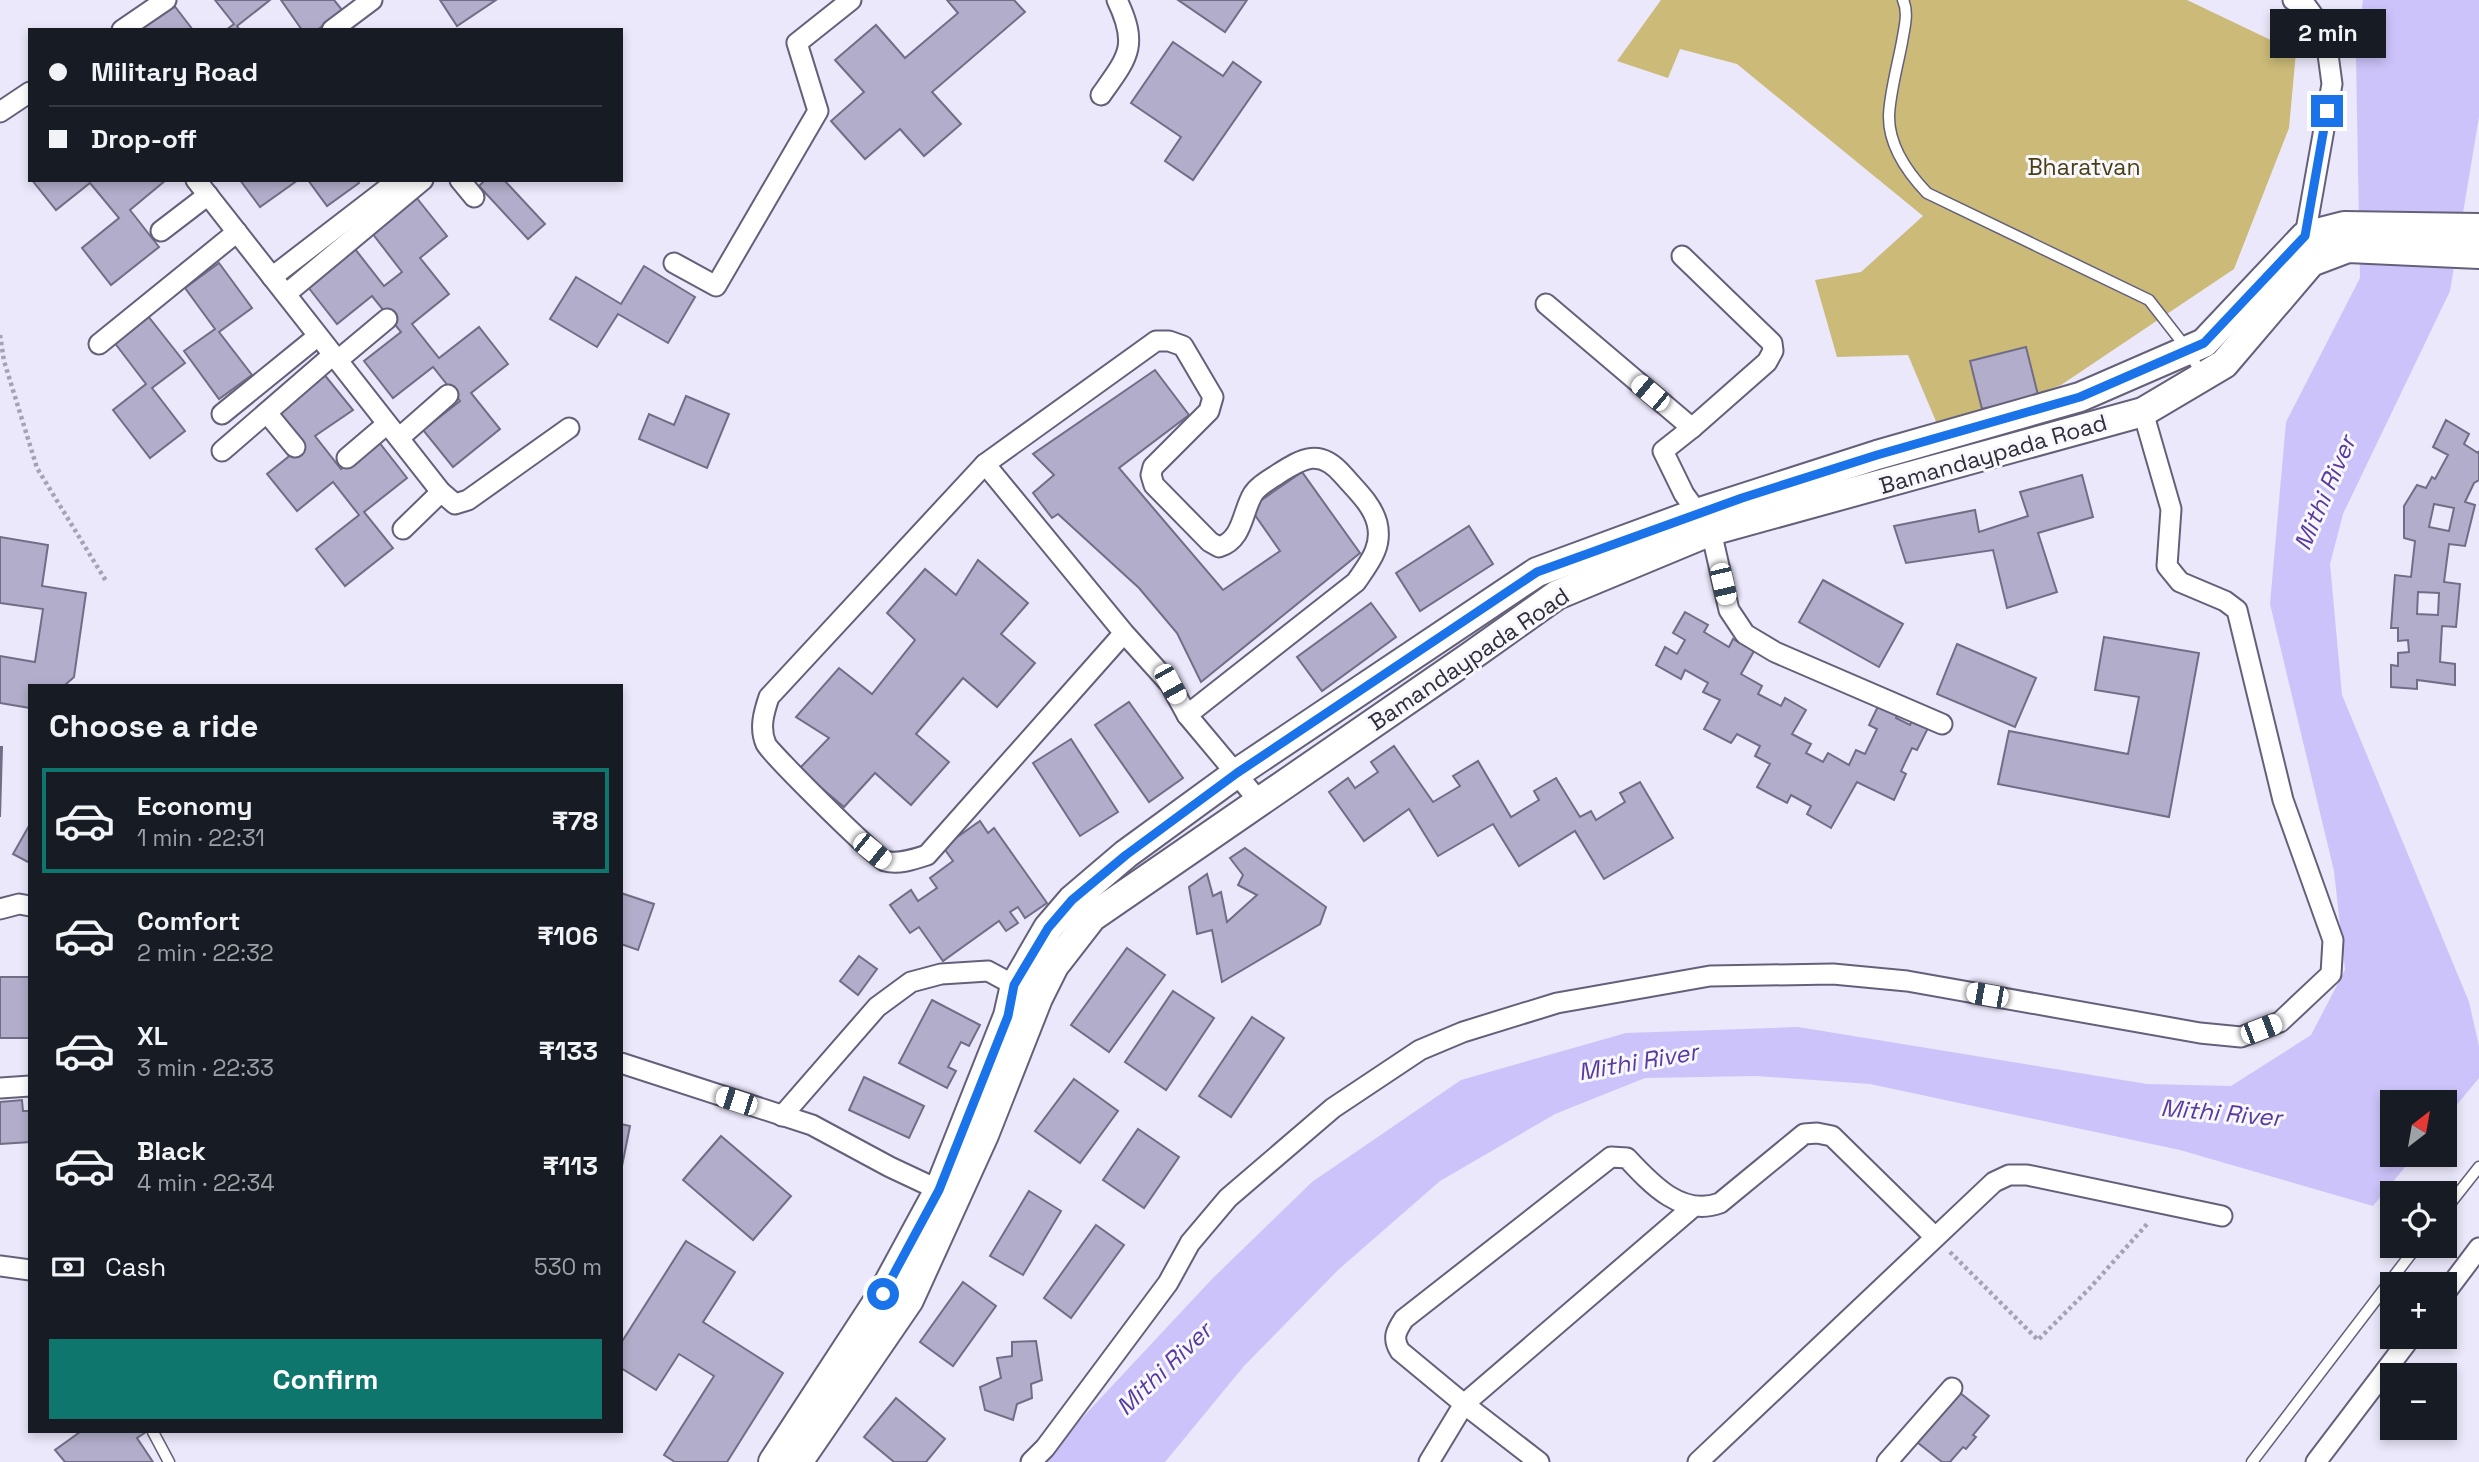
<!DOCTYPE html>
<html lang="en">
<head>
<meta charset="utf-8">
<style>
  :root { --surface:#171b24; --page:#20242c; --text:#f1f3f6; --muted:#9ea1a6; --line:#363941; --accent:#0f766e }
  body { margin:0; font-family:"Space Grotesk",sans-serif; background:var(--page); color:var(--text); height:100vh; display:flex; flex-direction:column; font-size:26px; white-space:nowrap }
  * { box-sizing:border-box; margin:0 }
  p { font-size:23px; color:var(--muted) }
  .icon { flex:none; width:38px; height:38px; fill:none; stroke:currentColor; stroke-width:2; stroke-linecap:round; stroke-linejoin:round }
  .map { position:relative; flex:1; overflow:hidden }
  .sheet { position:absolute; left:28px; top:684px; width:595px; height:749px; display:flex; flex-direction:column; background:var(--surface); border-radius:0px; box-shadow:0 4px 10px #0003 }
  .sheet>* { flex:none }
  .banner { position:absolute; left:28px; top:28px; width:595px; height:154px; border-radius:0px; box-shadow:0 4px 10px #0003; display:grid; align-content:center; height:154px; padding:0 21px; background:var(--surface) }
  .needle { width:46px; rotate:31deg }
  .controls { position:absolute; left:2380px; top:1090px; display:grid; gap:14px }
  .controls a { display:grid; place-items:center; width:77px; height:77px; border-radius:0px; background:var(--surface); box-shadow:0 4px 10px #0003; font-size:35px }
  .end { position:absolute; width:32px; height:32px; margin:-16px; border:9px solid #1a73e8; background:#fff; box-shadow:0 0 0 4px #fff }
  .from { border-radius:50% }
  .bubble { position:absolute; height:49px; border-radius:0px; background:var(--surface); box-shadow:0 4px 10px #0003; font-size:23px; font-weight:700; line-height:49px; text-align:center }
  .car { position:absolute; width:21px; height:42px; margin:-21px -10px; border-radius:9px; box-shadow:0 0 5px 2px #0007; background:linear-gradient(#fff 24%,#345 0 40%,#fff 0 76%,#345 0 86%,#fff 0) }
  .banner b { display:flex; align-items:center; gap:24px; height:66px; font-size:26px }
  .banner b+b { border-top:2px solid var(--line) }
  .banner i { width:18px; height:18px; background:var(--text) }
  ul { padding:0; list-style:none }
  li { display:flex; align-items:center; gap:21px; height:105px; margin:0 14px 10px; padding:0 7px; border:4px solid transparent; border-radius:0px }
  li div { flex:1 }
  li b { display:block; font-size:26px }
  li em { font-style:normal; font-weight:700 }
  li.on { border-color:var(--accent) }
  li>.icon { width:63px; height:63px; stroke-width:1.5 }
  h2 { padding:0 21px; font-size:32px; line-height:84px }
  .pay { display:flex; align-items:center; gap:18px; height:77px; padding:0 21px; font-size:26px }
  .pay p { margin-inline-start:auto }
  .cta { display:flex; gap:14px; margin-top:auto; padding:14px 21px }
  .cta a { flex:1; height:80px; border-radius:0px; background:var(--accent); color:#fff; font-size:28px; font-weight:700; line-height:80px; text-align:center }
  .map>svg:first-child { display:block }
  .green { fill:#cbba78 }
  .water { fill:#ccc3fa }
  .building { fill:#b1adca; stroke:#716d87; stroke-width:2; fill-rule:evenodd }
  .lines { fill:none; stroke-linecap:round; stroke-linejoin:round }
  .lane-casing { stroke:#64607a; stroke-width:13 }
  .street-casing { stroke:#64607a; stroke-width:23 }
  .secondary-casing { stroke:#64607a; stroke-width:32 }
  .path { stroke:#a5a2b2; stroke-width:4.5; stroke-dasharray:3.5 3.5; stroke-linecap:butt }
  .lane { stroke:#fff; stroke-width:10 }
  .street { stroke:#fff; stroke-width:19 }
  .secondary { stroke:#fff; stroke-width:28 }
  .route { stroke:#1a73e8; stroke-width:9 }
  .labels { text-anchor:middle; stroke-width:6; stroke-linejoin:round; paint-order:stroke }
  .park-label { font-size:23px; fill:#483e11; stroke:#f8f7fd }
  .street-label { font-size:23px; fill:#2f2e39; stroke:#f8f7fd }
  .water-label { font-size:24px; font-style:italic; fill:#583aa1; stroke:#f8f7fd }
</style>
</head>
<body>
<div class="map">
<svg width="2479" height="1462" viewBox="0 0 2479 1462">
  <rect width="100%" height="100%" fill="#ebe8fb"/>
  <path class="green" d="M1661 0H2187L2296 52 2289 128 2234 269 2061 385 1940 431 1908 355 1837 357 1815 280 1861 272 1923 216 1737 64 1680 49 1668 78 1617 61Z"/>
  <path class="water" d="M2363 0H2479V117L2450 291 2343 514 2330 564 2342 695 2469 1002 2479 1046V1078L2445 1119V1102H2392V1155H2415L2373 1206 2180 1150 1870 1084 1756 1076 1645 1078 1555 1114 1440 1181 1338 1270 1244 1366 1165 1462H1041L1212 1279 1312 1182 1461 1080 1626 1033 1798 1027 2147 1084 2231 1086 2311 1035 2345 970 2334 871 2270 604 2286 422 2360 278 2356 57Z"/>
  <g class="building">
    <path d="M215 0H270L237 26 240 30H226L234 24Z"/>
    <path d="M281 0H334L343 11 317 30H302Z"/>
    <path d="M440 0H496L457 26Z"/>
    <path d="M947 0H1014L1025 12 932 92 961 124 924 156 900 129 865 159 831 121 864 92 835 60 876 25 905 58 958 13Z"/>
    <path d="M1178 0H1247L1225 32Z"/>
    <path d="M173 4 193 30H137Z"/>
    <path d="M1173 42 1223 76 1233 62 1261 82 1193 180 1165 161 1181 137 1131 103Z"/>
    <path d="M32 180H166L130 210 159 247 111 285 82 248 119 218 90 183 56 210Z"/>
    <path d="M240 180H298L260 207Z"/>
    <path d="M308 180H357L359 183 327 206Z"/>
    <path d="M485 180H504L545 224 528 239 479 186Z"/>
    <path d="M416 197 447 236 420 258 449 294 412 324 439 358 479 327 508 364 471 393 500 429 453 467 423 430 460 401 433 367 393 398 364 361 401 332 372 296 337 324 308 287 355 249 384 286 402 272 372 233Z"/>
    <path d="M219 263 252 308 219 332 252 375 219 399 184 351 215 329 185 288Z"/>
    <path d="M644 266 695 297 668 343 618 314 597 347 550 319 576 277 621 304Z"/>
    <path d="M148 316 185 363 152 388 185 431 150 458 113 410 146 384 114 342Z"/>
    <path d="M2026 347 2038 395 1982 409 1970 361Z"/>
    <path d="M1155 370 1189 415 1119 468 1223 590 1280 551 1250 508 1302 472 1360 553 1201 682 1177 633 1139 588 1058 514 1052 518 1033 493 1054 475 1033 454Z"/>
    <path d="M323 373 353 410 315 436 341 469 378 441 407 478 364 512 393 548 345 586 316 549 359 515 333 482 297 511 267 474 303 445 276 411Z"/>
    <path d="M686 396 729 414 707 468 639 439 649 414 674 425Z"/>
    <path d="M2446 420 2469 434 2464 444 2478 453 2479 451V480L2474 483 2465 502 2475 505 2465 546 2449 544 2444 582 2460 584 2456 627 2442 626 2440 662 2455 664V685L2417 680V689L2391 687V665L2398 666V653L2409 652 2408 640 2398 641V628H2391L2395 575 2411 577 2415 541 2404 538V506L2417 485 2426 488 2432 477 2435 479 2448 455 2433 447ZM2434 504 2454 508 2449 531 2429 527ZM2418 592 2439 593 2438 615 2417 614Z"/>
    <path d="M2082 475 2093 517 2038 533 2057 592 2007 608 1993 550 1906 563 1894 526 1975 510 1979 532 2028 516 2020 492Z"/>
    <path d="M1469 526 1493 564 1420 611 1396 573Z"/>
    <path d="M0 537 48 545 42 586 86 593 74 677 64 686H30V708L0 703V656L35 662 43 609 0 603Z"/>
    <path d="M978 560 1028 603 1001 634 1035 663 997 707 963 678 916 734 949 762 911 805 875 773 844 807 799 769 829 738 796 717 839 668 872 694 915 640 887 613 925 569 956 595Z"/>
    <path d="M1823 580 1903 624 1879 667 1799 622Z"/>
    <path d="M1371 603 1396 637 1322 691 1297 657Z"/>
    <path d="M1685 612 1708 625 1704 632 1729 647 1733 639 1754 651 1741 674 1762 686 1758 694 1781 706 1785 698 1806 710 1792 734 1811 744 1806 753 1823 762 1828 753 1849 765 1856 750 1865 754 1877 729 1869 725 1882 698 1901 708 1896 718 1910 725 1915 715 1931 722 1917 750 1912 748 1901 771 1906 774 1894 800 1857 782 1831 828 1807 814 1811 806 1791 795 1787 803 1757 787 1770 764 1755 756 1760 746 1737 734 1731 743 1704 729 1720 700 1703 692 1708 683 1685 670 1681 679 1656 665 1665 647 1677 654 1685 640 1673 633Z"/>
    <path d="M2104 637 2199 653 2169 817 1998 784 2009 731 2128 754 2139 697 2095 690Z"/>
    <path d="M1957 644 2036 678 2015 727 1937 694Z"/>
    <path d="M1129 702 1183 778 1149 802 1095 725Z"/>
    <path d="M1071 739 1118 812 1080 836 1033 763Z"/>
    <path d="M1394 746 1433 802 1460 786 1453 776 1478 761 1511 817 1539 800 1534 791 1556 778 1580 817 1591 811 1596 820 1625 802 1620 793 1640 782 1673 838 1604 879 1575 831 1519 866 1493 824 1438 856 1409 809 1364 841 1329 792 1348 778 1355 788 1378 772 1371 762Z"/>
    <path d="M0 747H2L0 817Z"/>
    <path d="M980 821 988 833 994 828 1047 903 1025 918 1018 907 1010 912 1018 923 1006 931 999 921 943 961 919 927 910 933 890 905 911 890 918 901 937 888 930 878 953 861 943 847Z"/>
    <path d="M30 824V863L13 854Z"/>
    <path d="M1245 848 1326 907 1320 924 1222 982 1212 930 1197 934 1189 887 1207 874 1213 896 1221 892 1227 922 1257 895 1238 885 1243 875 1230 858Z"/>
    <path d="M621 893 654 904 638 950 621 944Z"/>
    <path d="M1127 948 1165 975 1109 1052 1071 1025Z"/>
    <path d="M859 956 877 969 858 995 840 981Z"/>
    <rect x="0" y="977" width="30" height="61"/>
    <path d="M1173 991 1214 1018 1166 1090 1125 1062Z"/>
    <path d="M932 1000 980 1025 969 1046 961 1042 948 1067 956 1071 947 1088 899 1063Z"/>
    <path d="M1252 1017 1284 1038 1231 1117 1199 1096Z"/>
    <path d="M864 1077 924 1106 909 1138 849 1110Z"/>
    <path d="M1074 1079 1118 1111 1080 1163 1035 1131Z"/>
    <path d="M22 1100 23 1111H30V1142L0 1144V1102Z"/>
    <path d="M621 1124 630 1126 621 1171Z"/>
    <path d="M1138 1129 1179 1157 1144 1208 1103 1180Z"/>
    <path d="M721 1136 791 1196 753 1240 683 1180Z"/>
    <path d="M1029 1191 1061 1211 1023 1275 990 1256Z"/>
    <path d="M1096 1225 1124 1245 1071 1318 1044 1298Z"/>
    <path d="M686 1241 735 1272 703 1322 783 1373 727 1462H675L664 1455 714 1376 679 1354 656 1390 621 1368V1343Z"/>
    <path d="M963 1282 996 1306 953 1366 920 1342Z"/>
    <path d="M1036 1341 1042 1380 1031 1384 1032 1398 1017 1404 1013 1420 985 1410 980 1387 1001 1378 997 1358 1012 1356V1342Z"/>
    <path d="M1959 1392 1989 1416 1973 1435 1976 1437 1966 1449 1963 1447 1950 1462H1942L1917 1442Z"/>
    <path d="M896 1398 945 1439 926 1462H894L864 1437Z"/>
    <path d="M80 1432H146L137 1438 153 1462H65L55 1450Z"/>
  </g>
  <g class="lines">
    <g class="lane-casing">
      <g id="lane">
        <path d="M1903 0C1909 13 1904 29 1902 42 1898 64 1889 96 1889 117 1889 147 1908 173 1927 193L2149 300 2188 350 2202 375"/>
        <path d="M2445 1210 2479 1167"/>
        <path d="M153 1432 169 1462"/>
        <path d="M2252 1462 2417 1246"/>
      </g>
    </g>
    <g class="street-casing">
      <g id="street">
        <path d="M2293 0 2307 7 2325 32 2332 84 2305 236 2307 244"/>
        <path d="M122 30 166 0"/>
        <path d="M332 30 372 0"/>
        <path d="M1101 95C1128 57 1139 46 1117 0"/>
        <path d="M0 112 30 92"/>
        <path d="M196 180 441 492 455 504 468 500 569 428"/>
        <path d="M460 180 474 197"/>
        <path d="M161 231 208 195"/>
        <path d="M1682 256 1772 343 1773 351 1767 362 1692 428"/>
        <path d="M674 263 716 286 818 111 797 43 851 0"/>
        <path d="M272 277 398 180"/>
        <path d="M286 294 423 180"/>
        <path d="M1546 304 1692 428 1663 451 1684 494 1711 531 1729 610 1745 634 1775 652 1942 724"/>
        <path d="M99 344 237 232"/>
        <path d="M338 360 387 319"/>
        <path d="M267 413 295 447"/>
        <path d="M222 414 318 336"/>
        <path d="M399 438 448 395"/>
        <path d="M222 451 333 355"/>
        <path d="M347 458 387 424"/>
        <path d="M985 464 1156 341H1169L1183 346 1213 397 1209 411 1153 467 1151 475 1154 485 1210 542 1219 547C1243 540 1242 512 1253 494 1258 486 1269 480 1278 474 1303 458 1320 448 1343 475 1356 490 1372 504 1377 523 1383 547 1369 563 1356 582L1187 715"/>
        <path d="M403 529 441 492"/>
        <path d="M1124 633 927 855C915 859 898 865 885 861 876 858 770 753 766 744 759 728 764 712 769 697L985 464 1124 633 1170 684 1187 715 1259 801"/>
        <path d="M0 909 19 904 30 906"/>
        <path d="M621 1063 812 1125 890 1167 939 1190"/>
        <path d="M0 1088 30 1086"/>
        <path d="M782 1116 877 1007 911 982 941 974 988 971 1025 991"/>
        <path d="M0 1266 30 1270"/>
        <path d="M2445 1293 2479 1248"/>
        <path d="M1031 1462 1045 1448 1168 1283 1190 1243 1228 1198 1333 1108 1420 1050 1463 1032 1557 1003 1710 976 1833 974 1907 981 2200 1033 2241 1037 2280 1022 2331 974 2333 940 2283 800 2237 610 2225 601 2180 582 2167 566 2171 509 2143 412"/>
        <path d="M1429 1462 1464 1404 1400 1351C1392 1338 1396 1331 1404 1319L1611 1157 1627 1158C1652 1185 1682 1217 1720 1203L1804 1134 1817 1133 1832 1136 1935 1237"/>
        <path d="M1539 1462 1464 1404 1693 1207"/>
        <path d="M1698 1462 1994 1182 2009 1175H2027L2222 1216"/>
        <path d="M1887 1462 1952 1388"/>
        <path d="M2316 1462 2411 1337"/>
      </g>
    </g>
    <g class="secondary-casing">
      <g id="secondary">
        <path d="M773 1462 882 1295 939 1190 1008 1016 1015 985 1048 928 1072 900 1126 854 1237 773 1537 572 1697 513 1877 455 2080 397 2188 350 2204 343 2305 236 2344 226 2479 228"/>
        <path d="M798 1462 909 1300 984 1135 1038 998 1054 966 1092 917 1471 656 1557 595 1711 531 2143 412 2224 364 2311 262 2348 248 2479 254"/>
      </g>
    </g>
    <g class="path">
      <path d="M0 335 4 361 37 468 106 581"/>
      <path d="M1950 1252 2038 1340 2089 1289 2148 1223"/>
    </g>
    <use href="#lane" class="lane"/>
    <use href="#street" class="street"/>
    <use href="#secondary" class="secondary"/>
  </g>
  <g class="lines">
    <path class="route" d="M883 1294 939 1190 1008 1016 1014 985 1048 928 1072 900 1126 855 1237 773 1537 572 1742 498 1877 455 2080 397 2204 343 2305 236 2327 111"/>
  </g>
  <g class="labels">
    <g class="park-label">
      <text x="2084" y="175">Bharatvan</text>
    </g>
    <g class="street-label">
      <text transform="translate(1993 454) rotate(-16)" y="8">Bamandaypada Road</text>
      <text transform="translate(1469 659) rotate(-34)" y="8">Bamandaypada Road</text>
    </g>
    <g class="water-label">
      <text transform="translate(2325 493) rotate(-67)" y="8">Mithi River</text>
      <text transform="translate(1638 1062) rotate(-10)" y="8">Mithi River</text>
      <text transform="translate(2221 1113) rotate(5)" y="8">Mithi River</text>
      <text transform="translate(1164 1369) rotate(-44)" y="8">Mithi River</text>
    </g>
  </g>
</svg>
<div class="controls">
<a><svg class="needle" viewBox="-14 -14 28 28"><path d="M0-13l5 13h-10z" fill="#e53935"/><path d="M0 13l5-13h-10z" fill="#9ea1a6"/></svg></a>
<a><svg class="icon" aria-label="locate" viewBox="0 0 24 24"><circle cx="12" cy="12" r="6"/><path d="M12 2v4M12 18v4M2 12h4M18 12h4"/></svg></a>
<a>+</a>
<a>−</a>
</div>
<i class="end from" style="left:883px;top:1294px"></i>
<i class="end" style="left:2327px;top:111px"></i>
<div class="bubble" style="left:2270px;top:9px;width:116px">2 min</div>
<i class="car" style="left:1650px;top:393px;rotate:310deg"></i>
<i class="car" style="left:1723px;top:584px;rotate:167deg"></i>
<i class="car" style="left:1170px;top:684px;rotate:151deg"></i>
<i class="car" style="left:872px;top:851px;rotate:129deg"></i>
<i class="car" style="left:1987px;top:995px;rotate:280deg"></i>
<i class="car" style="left:2261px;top:1029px;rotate:69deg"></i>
<i class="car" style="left:736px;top:1101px;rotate:288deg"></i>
<div class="banner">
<b><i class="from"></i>Military Road</b>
<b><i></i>Drop-off</b>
</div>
<section class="sheet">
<h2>Choose a ride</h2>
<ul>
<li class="on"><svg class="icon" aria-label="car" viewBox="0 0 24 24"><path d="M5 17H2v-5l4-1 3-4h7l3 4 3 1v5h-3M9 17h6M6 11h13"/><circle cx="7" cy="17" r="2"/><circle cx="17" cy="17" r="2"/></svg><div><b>Economy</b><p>1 min · 22:31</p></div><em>₹78</em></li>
<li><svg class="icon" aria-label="car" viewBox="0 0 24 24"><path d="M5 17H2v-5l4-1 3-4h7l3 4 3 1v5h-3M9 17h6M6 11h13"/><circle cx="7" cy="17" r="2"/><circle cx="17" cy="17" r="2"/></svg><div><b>Comfort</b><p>2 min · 22:32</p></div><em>₹106</em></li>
<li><svg class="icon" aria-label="car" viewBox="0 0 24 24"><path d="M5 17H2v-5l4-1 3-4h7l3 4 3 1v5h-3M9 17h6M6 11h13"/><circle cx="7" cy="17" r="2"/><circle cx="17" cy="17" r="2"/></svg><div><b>XL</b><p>3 min · 22:33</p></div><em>₹133</em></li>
<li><svg class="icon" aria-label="car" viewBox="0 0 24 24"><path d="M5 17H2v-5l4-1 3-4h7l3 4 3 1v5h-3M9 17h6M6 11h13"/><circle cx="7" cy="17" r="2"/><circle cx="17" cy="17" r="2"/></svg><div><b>Black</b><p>4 min · 22:34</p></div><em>₹113</em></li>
</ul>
<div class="pay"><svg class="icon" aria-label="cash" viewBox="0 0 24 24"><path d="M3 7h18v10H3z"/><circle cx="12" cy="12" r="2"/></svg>Cash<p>530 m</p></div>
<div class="cta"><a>Confirm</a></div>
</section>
</div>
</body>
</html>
